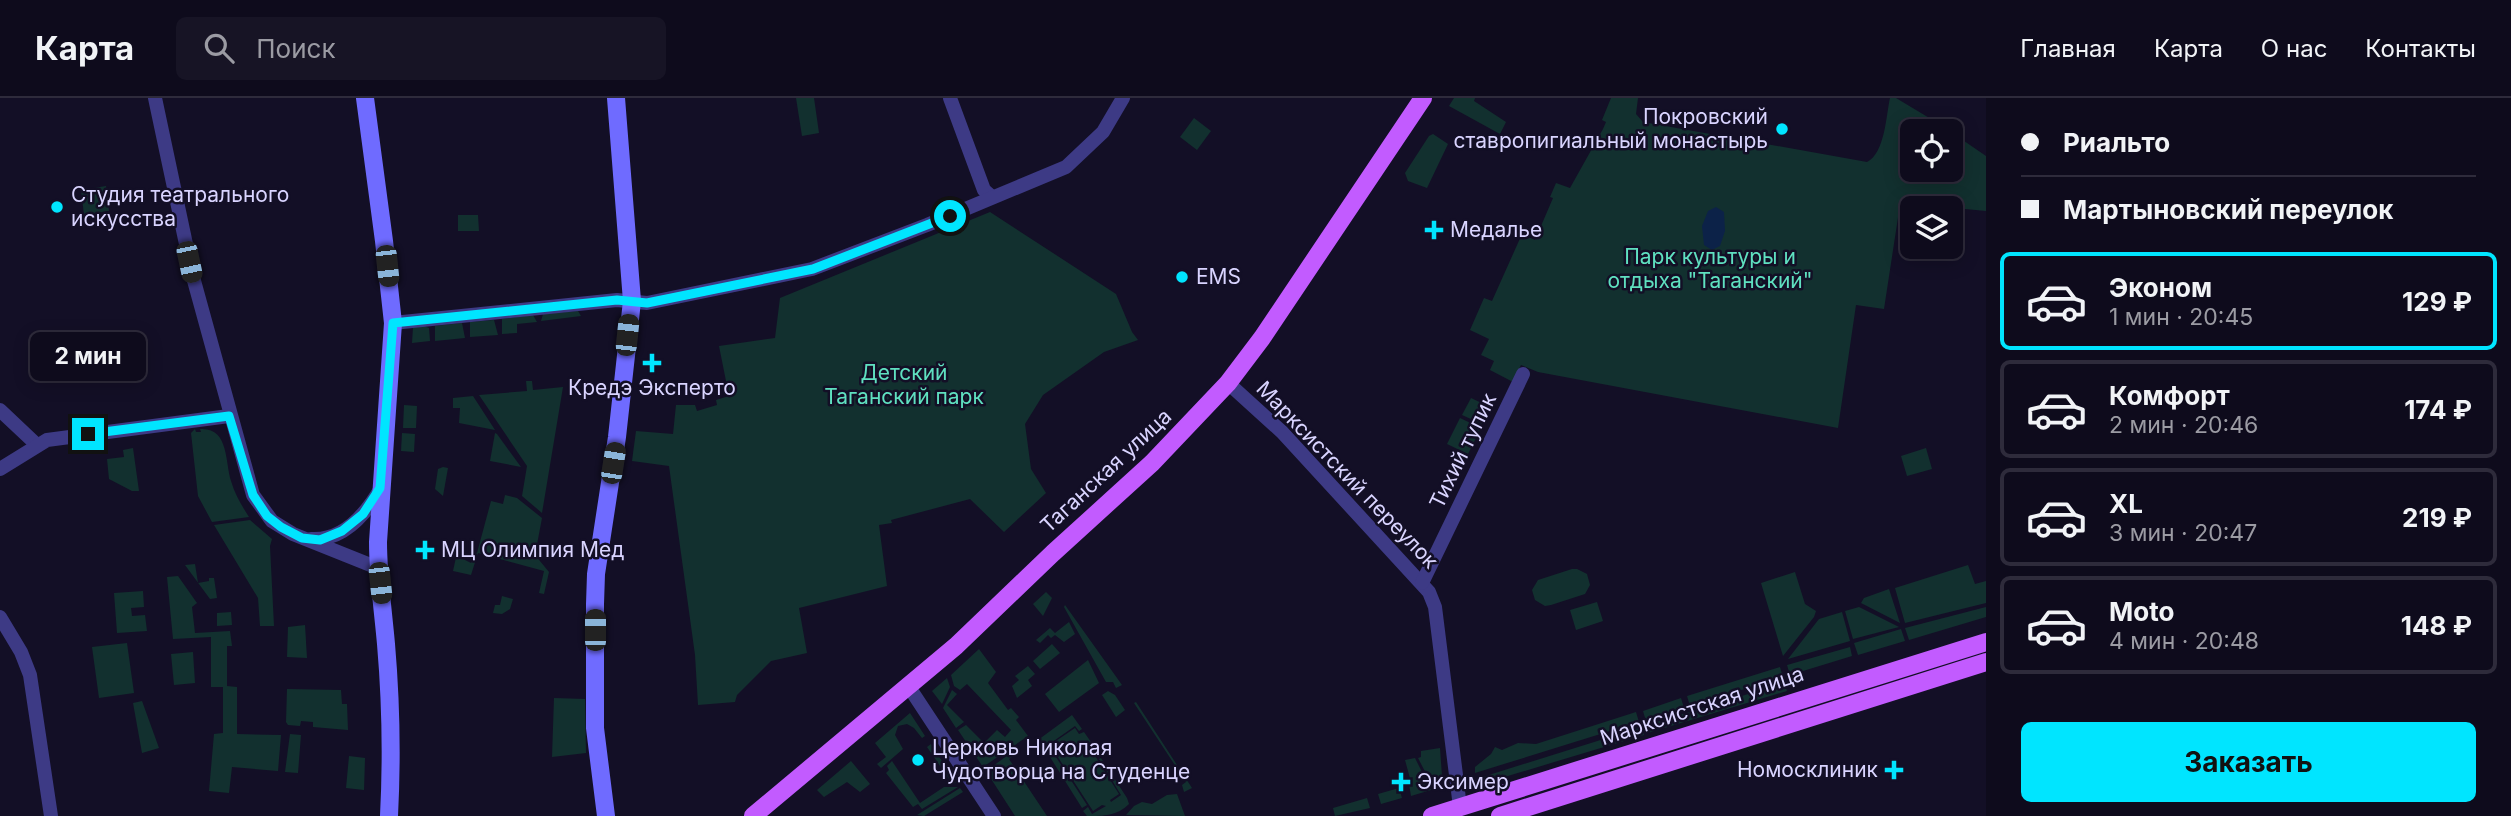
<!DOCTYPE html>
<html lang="ru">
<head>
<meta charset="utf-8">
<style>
  :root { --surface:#0e0b1c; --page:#171425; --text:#f1f3f6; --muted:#9b9ba3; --line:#2e2b3b; --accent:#00e5ff }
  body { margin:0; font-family:Inter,sans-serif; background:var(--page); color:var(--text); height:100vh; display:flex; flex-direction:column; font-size:26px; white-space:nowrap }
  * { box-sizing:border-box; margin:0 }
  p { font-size:23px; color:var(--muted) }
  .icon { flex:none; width:38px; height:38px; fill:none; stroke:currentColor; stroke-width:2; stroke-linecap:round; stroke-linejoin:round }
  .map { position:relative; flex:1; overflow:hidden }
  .details { display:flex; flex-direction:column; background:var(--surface); width:525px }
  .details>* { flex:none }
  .banner { display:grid; align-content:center; height:154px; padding:0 35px; background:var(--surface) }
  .controls { position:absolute; left:1900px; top:21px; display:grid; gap:14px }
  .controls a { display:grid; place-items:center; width:63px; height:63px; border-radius:10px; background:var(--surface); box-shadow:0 4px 18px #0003,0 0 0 2px var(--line); font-size:35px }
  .end { position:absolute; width:32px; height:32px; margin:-16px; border:9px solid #00e5ff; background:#111; box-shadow:0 0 0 4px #111 }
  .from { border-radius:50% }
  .bubble { position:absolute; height:49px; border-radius:10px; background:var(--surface); box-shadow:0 4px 18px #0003,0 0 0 2px var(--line); font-size:23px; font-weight:700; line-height:49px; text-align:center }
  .car { position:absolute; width:21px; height:42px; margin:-21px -10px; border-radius:9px; box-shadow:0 0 5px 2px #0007; background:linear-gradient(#222 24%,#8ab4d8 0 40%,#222 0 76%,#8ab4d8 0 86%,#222 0) }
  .banner b { display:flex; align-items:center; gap:24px; height:66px; font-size:26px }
  .banner b+b { border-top:2px solid var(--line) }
  .banner i { width:18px; height:18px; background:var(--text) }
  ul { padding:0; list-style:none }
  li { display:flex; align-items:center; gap:21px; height:98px; margin:0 14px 10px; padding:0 21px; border:4px solid var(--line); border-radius:10px }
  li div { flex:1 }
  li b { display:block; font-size:26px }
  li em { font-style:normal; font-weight:700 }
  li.current { border-color:var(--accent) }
  li>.icon { width:63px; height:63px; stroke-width:1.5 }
  .cta { display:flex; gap:14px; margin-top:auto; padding:14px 35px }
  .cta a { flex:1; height:80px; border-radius:10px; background:var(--accent); color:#111; font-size:28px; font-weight:700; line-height:80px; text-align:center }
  header { display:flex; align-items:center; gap:42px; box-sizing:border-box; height:98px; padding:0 35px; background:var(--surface); border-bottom:2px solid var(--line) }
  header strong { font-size:33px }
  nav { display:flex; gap:38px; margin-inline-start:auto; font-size:24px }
  .search { width:490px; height:63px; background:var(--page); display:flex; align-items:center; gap:18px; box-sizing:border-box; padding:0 24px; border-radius:10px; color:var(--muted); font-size:26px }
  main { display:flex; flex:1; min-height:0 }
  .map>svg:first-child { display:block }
  .green { fill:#12302f }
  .water { fill:#0c2248 }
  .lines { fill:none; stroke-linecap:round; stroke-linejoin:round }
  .street { stroke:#3d3a85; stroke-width:14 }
  .secondary { stroke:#6f6bff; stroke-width:18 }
  .primary { stroke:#c25bff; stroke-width:18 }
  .route { stroke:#00e5ff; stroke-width:9 }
  .poi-dot { fill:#00e5ff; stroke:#130f26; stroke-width:2.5 }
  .labels { text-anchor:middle; stroke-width:5; stroke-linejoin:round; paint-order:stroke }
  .poi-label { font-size:21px; fill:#d9d4ff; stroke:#130f26; text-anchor:start }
  .park-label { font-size:21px; fill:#5fe0c0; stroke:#130f26 }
  .street-label { font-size:21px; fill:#d9d4ff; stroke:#130f26 }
</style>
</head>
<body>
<header>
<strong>Карта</strong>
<div class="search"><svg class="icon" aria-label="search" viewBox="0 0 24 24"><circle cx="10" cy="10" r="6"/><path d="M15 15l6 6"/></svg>Поиск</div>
<nav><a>Главная</a><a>Карта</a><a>О нас</a><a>Контакты</a></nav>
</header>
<main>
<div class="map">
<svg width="1986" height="718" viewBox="0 0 1986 718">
  <rect width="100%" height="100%" fill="#130f26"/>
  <g class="green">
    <path d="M796 0H814L819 35 802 38Z"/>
    <path d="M1454 0H1475L1474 3 1506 24 1500 36 1449 8Z"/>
    <path d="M1611 0H1638L1636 16 1643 24 1867 64C1885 55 1886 18 1890 0H1896L1951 33H1913V72H1951V34L1986 58V113L1955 110 1953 120H1951V110H1913V114L1899 113 1884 211 1856 207 1838 330 1538 274 1521 267 1513 284 1490 272 1494 263 1481 257 1489 241 1470 232 1484 200 1492 203 1522 136 1535 142 1553 100 1550 99 1556 85 1570 90 1603 31 1606 24 1602 22Z"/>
    <path d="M1194 20 1211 33 1197 52 1180 39Z"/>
    <path d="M1433 36 1448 46 1427 90 1408 83 1405 75 1429 38Z"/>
    <path d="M106 88 109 113 84 117 81 92Z"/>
    <path d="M990 114 1116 196 1132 234 1138 242 1104 254 1043 297 1025 326 1031 371 1046 395 1004 434 970 401 891 422 892 425 879 427 887 488 799 510 807 555 771 563 737 597 735 604 698 607 695 557 669 368 632 363 636 333 673 336 676 307H695L697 313 717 307 716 302 729 298 719 248 775 240 780 200Z"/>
    <path d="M458 117H478L479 133H458Z"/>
    <path d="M578 213 581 218 541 223 543 216Z"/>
    <path d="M533 217 537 224 517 226V235L502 236V221Z"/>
    <path d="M494 222 498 237 470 239V224Z"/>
    <path d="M462 225 465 240 435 243V228Z"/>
    <path d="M424 228 429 230 430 243 412 245 413 229Z"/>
    <path d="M526 283H532L533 292 563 289 542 415 522 398 527 368 479 297 527 293Z"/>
    <path d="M473 298 495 332 459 325 460 310H453V300Z"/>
    <path d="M1471 300 1490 309 1482 326 1462 317Z"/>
    <path d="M404 307 417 308 416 330H403Z"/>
    <path d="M1460 320 1481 330 1468 356 1447 346Z"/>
    <path d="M195 331 196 334H201L200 331C229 329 225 364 231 383 235 397 242 408 249 419L212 424 198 398 191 335Z"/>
    <path d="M402 335 415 336 414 354 401 353Z"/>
    <path d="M495 335 497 336 521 369 490 363Z"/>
    <path d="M133 350 139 393H132L109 381 107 361 124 359 123 352Z"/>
    <path d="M1926 350 1932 371 1907 378 1901 358Z"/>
    <path d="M443 369 448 370 443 398 435 391 438 371Z"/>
    <path d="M505 397 517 400 542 420 535 457 549 474 544 496 539 495 544 473 478 455 471 477 453 473 458 450 465 452 463 461 471 465 474 454 477 455 491 403 503 406Z"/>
    <path d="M250 422 272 441 270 448 274 528H260L258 500 214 427Z"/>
    <path d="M195 466 198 485 209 483V480H214L217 500 210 501 185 467Z"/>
    <path d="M1968 467 1975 486 1986 483V505L1905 525 1895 490Z"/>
    <path d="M1572 471H1577L1587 476 1590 487 1585 496 1551 507 1545 508 1535 502 1532 492 1538 482Z"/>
    <path d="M1795 474 1805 506 1816 513 1814 519 1783 558 1761 485Z"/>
    <path d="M178 478 197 505 192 509 195 535 230 533 232 548H227V588L237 589V636L281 637 278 673 232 669 229 695 209 693 214 636 223 635V589H211V539L173 541 167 479Z"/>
    <path d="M1889 491 1900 525 1861 505 1864 500Z"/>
    <path d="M143 493 144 509 131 510 132 518 145 517 147 533 117 535 114 495Z"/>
    <path d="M1046 494 1052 500 1043 518 1033 506Z"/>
    <path d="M502 498 513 501 510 511 502 516 493 515 495 507H500Z"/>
    <path d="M1597 504 1603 523 1576 532 1570 512Z"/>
    <path d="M1065 507 1122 587 1116 590 1113 584H1106L1064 509Z"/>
    <path d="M1859 509 1899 529 1853 541 1845 513Z"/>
    <path d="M1986 509V519L1909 542 1905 530Z"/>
    <path d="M231 514 232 527 217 528V515Z"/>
    <path d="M1842 514 1850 543 1788 561 1819 521Z"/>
    <path d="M1069 524 1075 536 1064 544 1055 537 1051 540 1048 537 1040 545 1036 542 1050 530 1055 535Z"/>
    <path d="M305 527 307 560 287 559 288 529Z"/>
    <path d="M1901 531 1905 543 1858 557 1854 545Z"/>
    <path d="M127 545 134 595 99 600 92 549Z"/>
    <path d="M1052 546 1060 555 1040 571 1033 563Z"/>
    <path d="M1850 549 1852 558 1790 577 1787 567Z"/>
    <path d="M979 551 996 574 988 585 1008 612 1011 610 1019 619 1016 622 1028 638 983 669 958 632 966 627 984 645 997 632 1005 639 1011 632 967 586 960 592 954 588 951 577Z"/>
    <path d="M193 554 195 585 174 587 171 556Z"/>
    <path d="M1088 562 1099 585 1059 614 1045 596Z"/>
    <path d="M1028 568 1035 576 1028 582 1032 588 1017 600 1012 588 1019 582 1015 578Z"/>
    <path d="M1780 569 1783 579 1690 608 1687 598Z"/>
    <path d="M947 580 950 589 942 606 932 593Z"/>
    <path d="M1784 585 1787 593 1648 635 1647 627Z"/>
    <path d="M287 591 341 592 342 606H347L348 632 313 629V624L301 623 300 628 288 627 286 624Z"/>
    <path d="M952 592 957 596 947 607 964 624 956 630 943 610Z"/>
    <path d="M1108 593 1115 597 1125 612 1116 619 1102 597Z"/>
    <path d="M554 600 585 601 586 655 552 659Z"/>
    <path d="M1681 600 1684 610 1646 623 1643 613Z"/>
    <path d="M142 603 159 650 142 655 133 605Z"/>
    <path d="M1136 604 1192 690 1184 694 1182 687 1186 684 1134 605Z"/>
    <path d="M1636 614 1639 624 1475 675V669L1491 656 1495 649 1502 652 1518 645 1536 646Z"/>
    <path d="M910 615 925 638 922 640 914 630 907 626 898 628 895 637 903 651 881 670 877 666 886 659 875 645Z"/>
    <path d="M1072 617 1082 631 1079 633 1075 628 1048 647 1052 653 1048 656 1038 642Z"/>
    <path d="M1642 629 1644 637 1478 687 1476 681Z"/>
    <path d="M1075 630 1079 636 1084 634 1100 657 1097 659 1087 645 1119 696 1110 702 1111 704 1121 697 1099 661 1101 660 1127 700 1129 706C1117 718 1104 718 1087 718L1083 713 1088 709 1092 716 1106 708 1102 707 1093 713 1050 647Z"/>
    <path d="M290 636 301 637 298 675 285 674Z"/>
    <path d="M931 646 956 685 949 686V681L927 649Z"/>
    <path d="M1440 650 1442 678 1441 687 1434 691 1418 660 1421 659V653Z"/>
    <path d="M1015 652 1018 655 1009 661 1047 718H1015L986 673Z"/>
    <path d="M1054 656 1087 707 1082 710 1050 659Z"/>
    <path d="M349 658 365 660 364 692 346 690Z"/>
    <path d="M1415 660 1431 692 1411 698 1409 686 1411 684 1405 662Z"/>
    <path d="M851 663 870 686 860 694 847 684 824 699 817 692Z"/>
    <path d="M892 663 920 705 944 689H958L922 711 918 706 913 709 886 675 889 672 887 668Z"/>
    <path d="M960 690 963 694 924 718 917 717Z"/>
    <path d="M1399 690 1402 700 1381 706 1378 696Z"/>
    <path d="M1177 696 1185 718 1126 717 1134 708 1142 704 1152 706 1167 697Z"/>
    <path d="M1367 700 1370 710 1335 718 1333 710Z"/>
  </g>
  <path class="water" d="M1716 109 1724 114 1725 133 1720 148 1712 152 1704 147 1702 128 1708 113Z"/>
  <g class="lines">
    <g class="street">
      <path d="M155 0 193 179 253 397 272 423 293 436 378 470"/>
      <path d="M950 0 984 92 992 99"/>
      <path d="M393 225 617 202 647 205 812 171 927 127 1066 69 1103 34 1123 0"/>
      <path d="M1228 285 1282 334 1429 494 1435 509 1460 709"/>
      <path d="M0 312 37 347"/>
      <path d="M0 371 47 342 229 318"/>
      <path d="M311 441C343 443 366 416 381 390"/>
      <path d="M1422 485 1523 276"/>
      <path d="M0 519 21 554 30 577 51 718"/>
      <path d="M909 589 994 718"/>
    </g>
    <g class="secondary">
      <path d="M365 0 384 143 393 225 378 444C378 478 383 512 386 546 391 604 392 660 389 718"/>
      <path d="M606 718 595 630V506L596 476 617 339 632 203 616 0"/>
    </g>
    <g class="primary">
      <path d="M753 718 956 548 1053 455 1152 365 1228 285 1262 240 1423 0"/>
      <path d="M1432 718 1986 544"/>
      <path d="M1500 718 1986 564"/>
    </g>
  </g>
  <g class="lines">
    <path class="route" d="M88 336 229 318 253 397 267 418 281 429 302 440 320 442 342 433 363 416 380 390 393 225 617 202 647 205 813 171 950 118"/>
  </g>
  <g class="poi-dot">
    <circle cx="1782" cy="31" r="7"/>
    <circle cx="57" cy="109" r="7"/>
    <path d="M1430.5 121.5h7v7h7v7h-7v7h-7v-7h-7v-7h7z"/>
    <circle cx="1182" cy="179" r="7"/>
    <path d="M648.5 254.5h7v7h7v7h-7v7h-7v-7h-7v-7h7z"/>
    <path d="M421.5 441.5h7v7h7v7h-7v7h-7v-7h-7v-7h7z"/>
    <circle cx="918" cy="662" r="7"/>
    <path d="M1890.5 661.5h7v7h7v7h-7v7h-7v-7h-7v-7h7z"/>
    <path d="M1397.5 673.5h7v7h7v7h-7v7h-7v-7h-7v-7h7z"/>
  </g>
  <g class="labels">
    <g class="poi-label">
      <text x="1768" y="26" text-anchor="end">Покровский<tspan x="1768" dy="24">ставропигиальный монастырь</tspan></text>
      <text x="71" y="104">Студия театрального<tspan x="71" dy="24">искусства</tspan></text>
      <text x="1450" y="139">Медалье</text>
      <text x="1196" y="186">EMS</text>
      <text x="652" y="297" text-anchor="middle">Кредэ Эксперто</text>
      <text x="441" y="459">МЦ Олимпия Мед</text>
      <text x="932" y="657">Церковь Николая<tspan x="932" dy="24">Чудотворца на Студенце</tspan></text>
      <text x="1878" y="679" text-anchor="end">Номосклиник</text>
      <text x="1417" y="691">Эксимер</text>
    </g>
    <g class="park-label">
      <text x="1710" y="166">Парк культуры и<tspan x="1710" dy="24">отдыха "Таганский"</tspan></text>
      <text x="904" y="282">Детский<tspan x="904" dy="24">Таганский парк</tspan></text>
    </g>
    <g class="street-label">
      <text transform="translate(1463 353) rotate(-64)" y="7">Тихий тупик</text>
      <text transform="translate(1106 373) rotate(-43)" y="7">Таганская улица</text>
      <text transform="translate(1347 377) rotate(46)" y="7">Марксистский переулок</text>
      <text transform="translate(1702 608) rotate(-18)" y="7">Марксистская улица</text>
    </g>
  </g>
</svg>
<div class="controls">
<a><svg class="icon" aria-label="locate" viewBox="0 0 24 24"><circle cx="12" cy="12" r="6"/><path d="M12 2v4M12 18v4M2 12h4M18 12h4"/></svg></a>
<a><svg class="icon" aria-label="layers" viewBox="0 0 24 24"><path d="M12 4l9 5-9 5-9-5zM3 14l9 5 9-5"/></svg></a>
</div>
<i class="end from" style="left:950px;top:118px"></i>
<i class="end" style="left:88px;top:336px"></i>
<div class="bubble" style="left:30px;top:234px;width:116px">2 мин</div>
<i class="car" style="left:189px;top:164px;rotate:168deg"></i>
<i class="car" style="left:387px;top:168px;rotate:174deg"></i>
<i class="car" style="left:627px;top:237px;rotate:6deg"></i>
<i class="car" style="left:613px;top:365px;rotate:9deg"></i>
<i class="car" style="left:380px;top:485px;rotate:174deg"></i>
<i class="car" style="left:595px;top:532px;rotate:0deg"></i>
</div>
<section class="details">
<div class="banner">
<b><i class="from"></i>Риальто</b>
<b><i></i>Мартыновский переулок</b>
</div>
<ul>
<li class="current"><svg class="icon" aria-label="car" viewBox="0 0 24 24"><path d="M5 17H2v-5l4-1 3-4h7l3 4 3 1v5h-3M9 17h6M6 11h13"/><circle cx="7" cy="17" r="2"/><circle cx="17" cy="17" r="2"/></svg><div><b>Эконом</b><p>1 мин · 20:45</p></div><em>129 ₽</em></li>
<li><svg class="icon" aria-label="car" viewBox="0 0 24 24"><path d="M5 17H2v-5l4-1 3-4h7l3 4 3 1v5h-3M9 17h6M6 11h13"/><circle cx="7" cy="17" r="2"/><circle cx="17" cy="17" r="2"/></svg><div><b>Комфорт</b><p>2 мин · 20:46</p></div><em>174 ₽</em></li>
<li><svg class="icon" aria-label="car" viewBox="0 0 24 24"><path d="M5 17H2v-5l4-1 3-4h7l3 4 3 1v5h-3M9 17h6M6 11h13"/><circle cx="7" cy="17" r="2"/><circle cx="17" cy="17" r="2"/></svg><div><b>XL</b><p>3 мин · 20:47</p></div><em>219 ₽</em></li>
<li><svg class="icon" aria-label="car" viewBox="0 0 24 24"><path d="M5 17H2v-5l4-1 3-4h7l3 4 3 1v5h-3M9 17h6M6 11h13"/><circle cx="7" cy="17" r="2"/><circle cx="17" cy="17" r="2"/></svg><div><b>Moto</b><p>4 мин · 20:48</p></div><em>148 ₽</em></li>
</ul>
<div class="cta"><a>Заказать</a></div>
</section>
</main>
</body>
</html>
